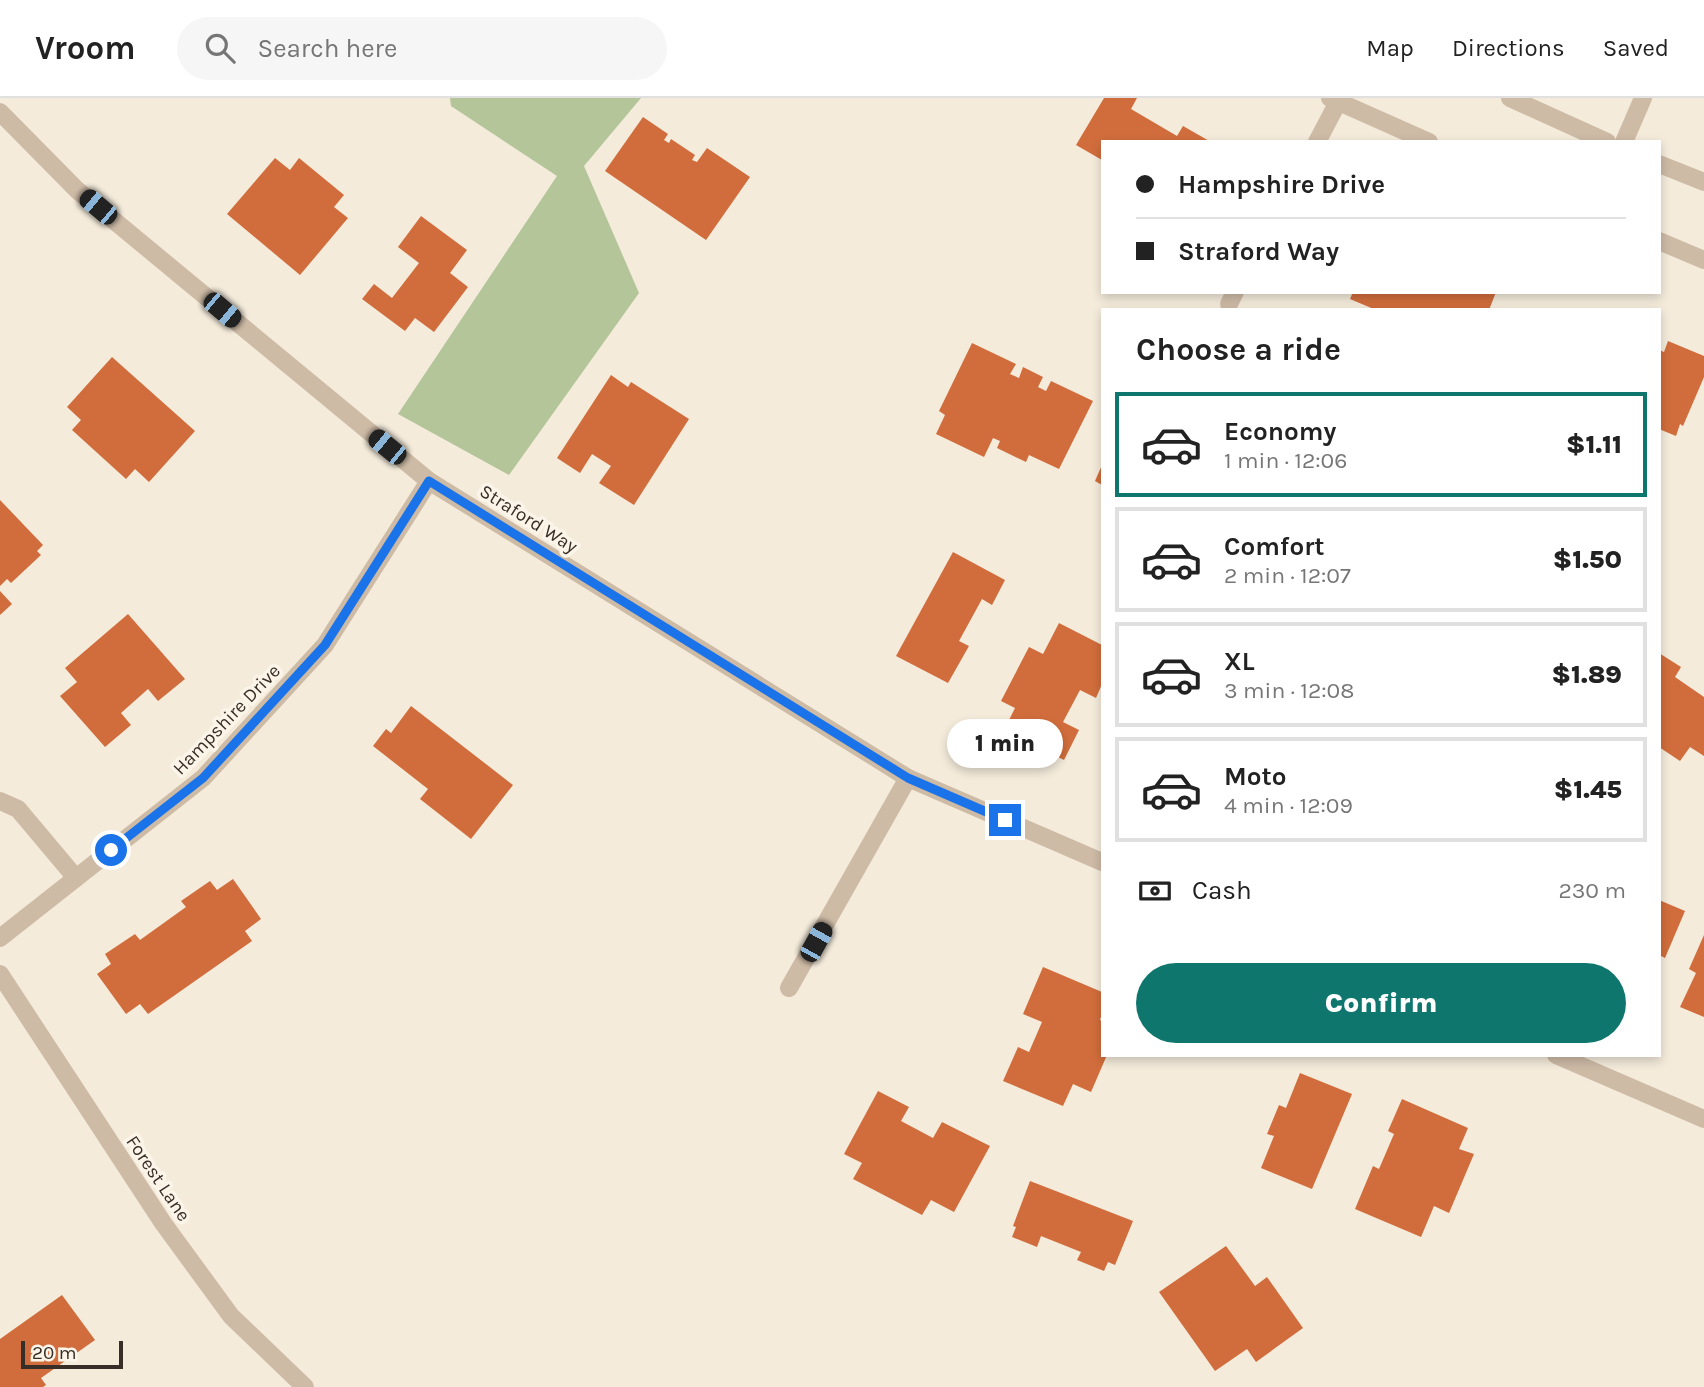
<!DOCTYPE html>
<html lang="en">
<head>
<meta charset="utf-8">
<style>
  :root { --surface:#fff; --page:#f6f6f6; --text:#222; --muted:#767676; --line:#e0e0e0; --accent:#0f766e }
  body { margin:0; font-family:Karla,sans-serif; background:var(--page); color:var(--text); height:100vh; display:flex; flex-direction:column; font-size:26px; white-space:nowrap }
  * { box-sizing:border-box; margin:0 }
  p { font-size:23px; color:var(--muted) }
  .icon { flex:none; width:38px; height:38px; fill:none; stroke:currentColor; stroke-width:2; stroke-linecap:round; stroke-linejoin:round }
  .map { position:relative; flex:1; overflow:hidden }
  .panel { position:absolute; left:1101px; top:210px; width:560px; height:749px; display:flex; flex-direction:column; background:var(--surface); border-radius:0px; box-shadow:0 4px 10px #0003 }
  .panel>* { flex:none }
  .top-card { position:absolute; left:1101px; top:42px; width:560px; height:154px; border-radius:0px; box-shadow:0 4px 10px #0003; display:grid; align-content:center; height:154px; padding:0 35px; background:var(--surface) }
  .scale { position:absolute; left:21px; bottom:18px; width:102px; box-sizing:border-box; padding-left:7px; border:4px solid #392e27; border-top:0; font-size:19px; line-height:24px; white-space:nowrap; color:#392e27; -webkit-text-stroke:5px #fbf4e8; paint-order:stroke }
  .end { position:absolute; width:32px; height:32px; margin:-16px; border:9px solid #1a73e8; background:#fff; box-shadow:0 0 0 4px #fff }
  .from { border-radius:50% }
  .bubble { position:absolute; height:49px; border-radius:24px; background:var(--surface); box-shadow:0 4px 10px #0003; font-size:23px; font-weight:800; line-height:49px; text-align:center }
  .car { position:absolute; width:21px; height:42px; margin:-21px -10px; border-radius:9px; box-shadow:0 0 5px 2px #0007; background:linear-gradient(#222 24%,#8ab4d8 0 40%,#222 0 76%,#8ab4d8 0 86%,#222 0) }
  .top-card b { display:flex; align-items:center; gap:24px; height:66px; font-size:26px }
  .top-card b+b { border-top:2px solid var(--line) }
  .top-card i { width:18px; height:18px; background:var(--text) }
  ul { padding:0; list-style:none }
  li { display:flex; align-items:center; gap:21px; height:105px; margin:0 14px 10px; padding:0 21px; border:4px solid var(--line); border-radius:0px }
  li div { flex:1 }
  li b { display:block; font-size:26px }
  li em { font-style:normal; font-weight:800 }
  li.current { border-color:var(--accent) }
  li>.icon { width:63px; height:63px; stroke-width:1.5 }
  h2 { padding:0 35px; font-size:32px; line-height:84px }
  .pay { display:flex; align-items:center; gap:18px; height:77px; padding:0 35px; font-size:26px }
  .pay p { margin-inline-start:auto }
  .primary-button { display:flex; gap:14px; margin-top:auto; padding:14px 35px }
  .primary-button a { flex:1; height:80px; border-radius:42px; background:var(--accent); color:#fff; font-size:28px; font-weight:800; line-height:80px; text-align:center }
  header { display:flex; align-items:center; gap:42px; box-sizing:border-box; height:98px; padding:0 35px; background:var(--surface); border-bottom:2px solid var(--line) }
  header strong { font-size:33px }
  nav { display:flex; gap:38px; margin-inline-start:auto; font-size:24px }
  .search { width:490px; height:63px; background:var(--page); display:flex; align-items:center; gap:18px; box-sizing:border-box; padding:0 24px; border-radius:38px; color:var(--muted); font-size:26px }
  .map>svg:first-child { display:block }
  .green { fill:#b3c599 }
  .building { fill:#d16d3c }
  .lines { fill:none; stroke-linecap:round; stroke-linejoin:round }
  .minor { stroke:#cebba6; stroke-width:18 }
  .tertiary { stroke:#cebba6; stroke-width:18 }
  .route { stroke:#1a73e8; stroke-width:9 }
  .labels { text-anchor:middle; stroke-width:7; stroke-linejoin:round; paint-order:stroke }
  .street-label { font-size:19px; fill:#392e27; stroke:#fbf4e8 }
</style>
</head>
<body>
<header>
<strong>Vroom</strong>
<div class="search"><svg class="icon" aria-label="search" viewBox="0 0 24 24"><circle cx="10" cy="10" r="6"/><path d="M15 15l6 6"/></svg>Search here</div>
<nav><a>Map</a><a>Directions</a><a>Saved</a></nav>
</header>
<div class="map">
<svg width="1704" height="1289" viewBox="0 0 1704 1289">
  <rect width="100%" height="100%" fill="#f4ebdb"/>
  <path class="green" d="M450 0H641L584 68 639 195 509 377 398 316 557 78 451 8Z"/>
  <g class="building">
    <path d="M1104 0H1137L1131 11 1177 38 1183 28 1211 44H1102V62L1076 47Z"/>
    <path d="M643 19 668 36 664 42 669 45 671 41 695 57 692 62 697 64 707 50 750 79 706 142 605 73Z"/>
    <path d="M275 60 290 72 299 60 344 97 334 109 348 120 300 177 227 116Z"/>
    <path d="M421 118 467 152 450 175 468 189 434 234 415 220 405 233 362 201 374 186 392 200 419 165 398 149Z"/>
    <path d="M1353 194H1496L1489 212H1376L1350 201Z"/>
    <path d="M1668 243 1704 258V279L1683 328 1680 326 1676 338 1659 331V252L1664 254Z"/>
    <path d="M972 245 1016 266 1010 276 1019 280 1023 269 1043 279 1038 289 1046 293 1051 283 1093 303 1059 371 1029 357 1026 364 997 350 1000 343 993 340 984 359 936 336 945 317 939 313Z"/>
    <path d="M112 259 195 333 149 384 135 371 126 381 72 332 81 322 67 309Z"/>
    <path d="M611 277 628 289 631 284 689 321 634 407 599 385 611 368 592 356 580 375 557 360Z"/>
    <path d="M1102 367V387L1095 383Z"/>
    <path d="M0 402 43 447 37 453 41 457 11 485 7 481 0 488Z"/>
    <path d="M953 454 1005 482 992 507 982 501 959 543 969 548 948 585 896 558Z"/>
    <path d="M0 493 12 506 0 517Z"/>
    <path d="M128 516 185 581 158 603 148 591 121 615 131 627 105 649 60 598 77 584 65 570Z"/>
    <path d="M1059 525 1102 547V586L1096 600 1080 592 1063 624 1079 632 1064 662 1004 632 1015 610 1001 603 1029 549 1043 556Z"/>
    <path d="M1659 555 1681 569 1675 579 1704 599V658L1690 649 1680 663 1659 649Z"/>
    <path d="M411 608 513 687 471 741 420 701 428 691 373 648 386 631 391 635Z"/>
    <path d="M233 781 261 821 245 833 252 843 148 916 140 906 126 916 97 876 111 866 105 856 135 836 140 842 186 809 181 803 210 783 217 792Z"/>
    <path d="M1659 802 1685 813 1665 860 1659 857Z"/>
    <path d="M1704 837V919L1680 909 1696 875 1689 871Z"/>
    <path d="M1043 869 1102 894V916L1100 922 1102 923V957H1107L1091 994 1073 986 1063 1008 1003 983 1018 949 1029 954 1042 924 1023 916Z"/>
    <path d="M1300 975 1352 996 1312 1091 1261 1070 1274 1038 1267 1036 1279 1007 1286 1010Z"/>
    <path d="M878 993 909 1009 901 1023 933 1040 942 1024 990 1048 954 1114 931 1102 922 1117 853 1081 862 1065 844 1056Z"/>
    <path d="M1402 1001 1468 1030 1459 1051 1474 1056 1449 1115 1434 1108 1421 1139 1355 1111 1373 1068 1379 1071 1394 1036 1388 1033Z"/>
    <path d="M1030 1083 1133 1123 1115 1167 1108 1164 1104 1173 1077 1162 1081 1154 1041 1138 1037 1149 1012 1139 1016 1129 1013 1128Z"/>
    <path d="M1226 1148 1255 1188 1267 1179 1303 1230 1256 1264 1247 1251 1215 1273 1159 1194Z"/>
    <path d="M62 1197 95 1242 41 1280 46 1287 43 1289H0V1241Z"/>
  </g>
  <g class="lines">
    <g class="minor">
      <path d="M0 14 77 92 429 383 908 680 1102 764"/>
      <path d="M1317 44 1338 4"/>
      <path d="M1624 44 1643 0"/>
      <path d="M1229 206 1235 194"/>
      <path d="M0 703 18 711 76 780"/>
      <path d="M0 840 203 680 325 547 429 383"/>
      <path d="M0 876 163 1125 231 1218 305 1289"/>
      <path d="M789 890 908 680"/>
      <path d="M1556 957 1704 1021"/>
    </g>
    <g class="tertiary">
      <path d="M1330 0 1429 44"/>
      <path d="M1510 0 1607 44"/>
      <path d="M1659 66 1704 84"/>
      <path d="M1659 143 1704 162"/>
    </g>
  </g>
  <g class="lines">
    <path class="route" d="M111 752 203 680 325 547 429 383 908 680 1005 722"/>
  </g>
  <g class="labels">
    <g class="street-label">
      <text transform="translate(529 420) rotate(32)" y="7">Straford Way</text>
      <text transform="translate(226 621) rotate(-46)" y="7">Hampshire Drive</text>
      <text transform="translate(159 1080) rotate(56)" y="7">Forest Lane</text>
    </g>
  </g>
</svg>
<div class="scale">20 m</div>
<i class="end from" style="left:111px;top:752px"></i>
<i class="end" style="left:1005px;top:722px"></i>
<div class="bubble" style="left:947px;top:621px;width:116px">1 min</div>
<i class="car" style="left:98px;top:109px;rotate:310deg"></i>
<i class="car" style="left:222px;top:212px;rotate:130deg"></i>
<i class="car" style="left:387px;top:349px;rotate:309deg"></i>
<i class="car" style="left:816px;top:844px;rotate:29deg"></i>
<div class="top-card">
<b><i class="from"></i>Hampshire Drive</b>
<b><i></i>Straford Way</b>
</div>
<section class="panel">
<h2>Choose a ride</h2>
<ul>
<li class="current"><svg class="icon" aria-label="car" viewBox="0 0 24 24"><path d="M5 17H2v-5l4-1 3-4h7l3 4 3 1v5h-3M9 17h6M6 11h13"/><circle cx="7" cy="17" r="2"/><circle cx="17" cy="17" r="2"/></svg><div><b>Economy</b><p>1 min · 12:06</p></div><em>$1.11</em></li>
<li><svg class="icon" aria-label="car" viewBox="0 0 24 24"><path d="M5 17H2v-5l4-1 3-4h7l3 4 3 1v5h-3M9 17h6M6 11h13"/><circle cx="7" cy="17" r="2"/><circle cx="17" cy="17" r="2"/></svg><div><b>Comfort</b><p>2 min · 12:07</p></div><em>$1.50</em></li>
<li><svg class="icon" aria-label="car" viewBox="0 0 24 24"><path d="M5 17H2v-5l4-1 3-4h7l3 4 3 1v5h-3M9 17h6M6 11h13"/><circle cx="7" cy="17" r="2"/><circle cx="17" cy="17" r="2"/></svg><div><b>XL</b><p>3 min · 12:08</p></div><em>$1.89</em></li>
<li><svg class="icon" aria-label="car" viewBox="0 0 24 24"><path d="M5 17H2v-5l4-1 3-4h7l3 4 3 1v5h-3M9 17h6M6 11h13"/><circle cx="7" cy="17" r="2"/><circle cx="17" cy="17" r="2"/></svg><div><b>Moto</b><p>4 min · 12:09</p></div><em>$1.45</em></li>
</ul>
<div class="pay"><svg class="icon" aria-label="cash" viewBox="0 0 24 24"><path d="M3 7h18v10H3z"/><circle cx="12" cy="12" r="2"/></svg>Cash<p>230 m</p></div>
<div class="primary-button"><a>Confirm</a></div>
</section>
</div>
</body>
</html>
